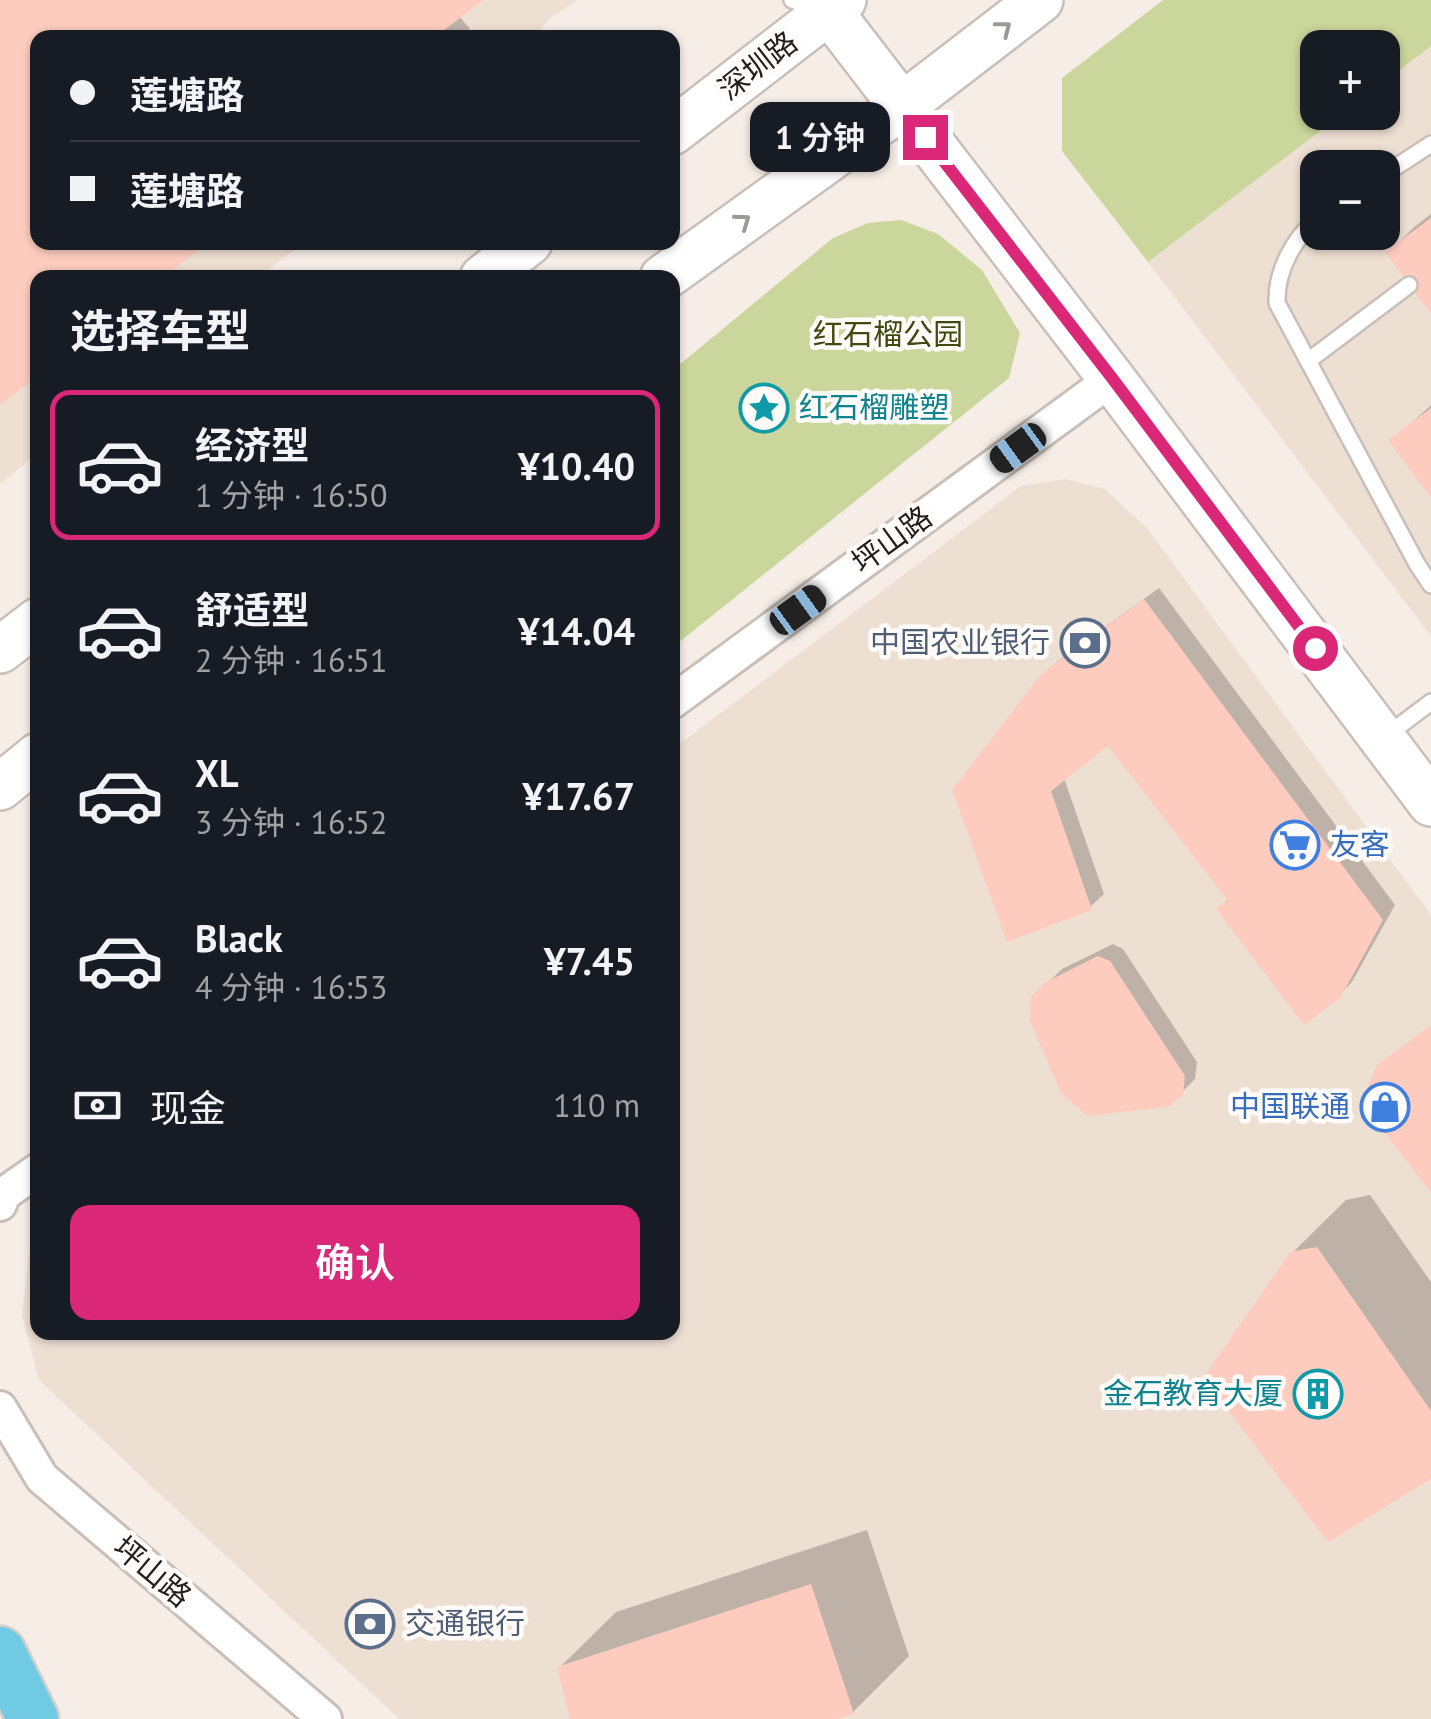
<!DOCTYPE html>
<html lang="zh">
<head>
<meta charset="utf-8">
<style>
  :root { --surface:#171b24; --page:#20242c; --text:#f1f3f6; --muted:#9ea1a6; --line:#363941; --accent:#db2777 }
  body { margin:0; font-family:"PT Sans","Noto Sans SC",sans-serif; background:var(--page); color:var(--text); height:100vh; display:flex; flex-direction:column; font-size:38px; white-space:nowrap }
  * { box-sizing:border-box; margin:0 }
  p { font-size:32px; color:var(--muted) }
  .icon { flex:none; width:55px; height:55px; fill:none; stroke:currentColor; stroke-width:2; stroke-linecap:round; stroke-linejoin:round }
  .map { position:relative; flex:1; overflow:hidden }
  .sheet { position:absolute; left:30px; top:270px; width:650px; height:1070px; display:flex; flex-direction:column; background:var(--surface); border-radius:20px; box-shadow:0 2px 8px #0004 }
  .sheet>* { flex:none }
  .guide { position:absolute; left:30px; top:30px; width:650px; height:220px; border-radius:20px; box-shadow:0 2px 8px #0004; display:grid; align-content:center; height:220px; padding:0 40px; background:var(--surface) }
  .controls { position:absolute; left:1300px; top:30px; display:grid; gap:20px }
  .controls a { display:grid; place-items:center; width:100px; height:100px; border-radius:20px; background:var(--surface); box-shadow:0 2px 8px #0004; font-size:50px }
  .end { position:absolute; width:45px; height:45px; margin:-22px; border:12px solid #db2777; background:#fff; box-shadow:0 0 0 5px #fff }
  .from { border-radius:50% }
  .bubble { position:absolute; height:70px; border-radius:20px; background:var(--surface); box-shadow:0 2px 8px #0004; font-size:32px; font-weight:600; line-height:70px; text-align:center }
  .car { position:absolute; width:30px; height:60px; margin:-30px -15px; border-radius:12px; box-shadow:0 0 8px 2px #0007; background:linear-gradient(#222 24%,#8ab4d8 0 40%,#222 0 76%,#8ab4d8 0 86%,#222 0) }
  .guide b { display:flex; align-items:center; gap:35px; height:95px; font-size:38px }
  .guide b+b { border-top:2px solid var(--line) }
  .guide i { width:25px; height:25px; background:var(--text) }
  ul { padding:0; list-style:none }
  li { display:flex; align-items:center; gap:30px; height:150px; margin:0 20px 15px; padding:0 20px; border:5px solid transparent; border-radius:20px }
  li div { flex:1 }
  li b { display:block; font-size:38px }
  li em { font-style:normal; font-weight:600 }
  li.selected { border-color:var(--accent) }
  li>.icon { width:90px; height:90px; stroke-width:1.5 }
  h2 { padding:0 40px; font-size:45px; line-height:120px }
  .pay { display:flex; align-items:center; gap:25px; height:110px; padding:0 40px; font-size:38px }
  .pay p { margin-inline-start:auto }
  .cta { display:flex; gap:20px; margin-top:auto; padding:20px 40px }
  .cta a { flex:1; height:115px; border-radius:20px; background:var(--accent); color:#fff; font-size:40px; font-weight:600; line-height:115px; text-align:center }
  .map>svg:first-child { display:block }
  .built { fill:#eedfd3; fill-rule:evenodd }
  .green { fill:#cad69b }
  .shadow { fill:#0003 }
  .building { fill:#feccbf }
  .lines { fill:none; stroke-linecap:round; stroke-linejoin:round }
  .lane-casing { stroke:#c8bfb8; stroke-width:20 }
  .street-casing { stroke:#c8bfb8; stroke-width:38 }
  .secondary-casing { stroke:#c8bfb8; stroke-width:50 }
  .primary-casing { stroke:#cececd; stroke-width:55 }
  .lane { stroke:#fff; stroke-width:15 }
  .street { stroke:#fff; stroke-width:32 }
  .secondary { stroke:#fff; stroke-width:45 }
  .primary { stroke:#71cae3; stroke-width:50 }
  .oneway { stroke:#9c9a99 }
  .route { stroke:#db2777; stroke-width:12 }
  .labels { text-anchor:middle; stroke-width:9; stroke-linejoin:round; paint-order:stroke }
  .street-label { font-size:30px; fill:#221f1d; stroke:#fffbf8 }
  .park-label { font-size:30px; fill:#414911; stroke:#fffbf8 }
  .culture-label { font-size:30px; fill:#0d838f; stroke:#fffbf8; text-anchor:start }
  .service-label { font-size:30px; fill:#4e5e75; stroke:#fffbf8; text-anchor:end }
  .shop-label { font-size:30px; fill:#366cbe; stroke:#fffbf8; text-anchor:start }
</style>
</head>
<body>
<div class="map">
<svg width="1431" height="1719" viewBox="0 0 1431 1719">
  <rect width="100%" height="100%" fill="#f6ede6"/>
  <g class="built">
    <path d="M0 0H577L548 20 534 37 38 38V242L302 243 259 277 38 278 37 454 0 484Z"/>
    <path d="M1431 46V636L1148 262 1344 113 1382 112 1383 83ZM1318 168H1382V232H1318Z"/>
    <path d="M1065 479 1105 489 1147 528 1431 915V1719H399L39 1380 22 1315 29 1254 37 1238 38 1332H672L673 749 1021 486Z"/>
  </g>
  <g class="green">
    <path d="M1163 0H1431V46L1383 83 1382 48H1318V112L1344 113 1148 262 1062 151V78Z"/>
    <path d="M901 220 938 234 982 270 1020 333 1009 378 673 647V370L833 238 868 223Z"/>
  </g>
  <g class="shadow">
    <path d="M0 0H480L459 16 470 29 461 38H38V278L0 402Z"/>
    <path d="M1431 214V310L1388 253 1414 227Z"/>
    <path d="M1431 405V494L1392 441Z"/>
    <path d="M1159 588 1395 905 1352 982 1338 996 1219 909 1229 898 1109 743 1064 778 1104 894 1090 907 1009 938 1043 676 1058 661Z"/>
    <path d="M1113 944 1123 949 1197 1062 1195 1079 1181 1093 1033 997 1062 969Z"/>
    <path d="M1370 1195 1431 1282V1476L1292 1253 1346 1200Z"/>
    <path d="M867 1530 909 1656 853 1712 829 1719H573L559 1668 616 1612Z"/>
  </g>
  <g class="building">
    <path d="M0 0H483L434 38H38V242H208L163 278H38V376L0 405Z"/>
    <path d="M1431 218V314L1385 252Z"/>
    <path d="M1431 408V498L1388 440Z"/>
    <path d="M1144 599 1383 920 1340 998 1304 1025 1215 908 1228 901 1108 746 1051 791 1092 910 1007 942 952 790 1041 674Z"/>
    <path d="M1098 956 1110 961 1185 1076 1183 1095 1168 1107 1087 1116 1061 1093 1030 1021 1031 996 1046 982Z"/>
    <path d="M1431 1025V1193L1361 1102 1377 1065Z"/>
    <path d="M1317 1247 1431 1411V1479L1328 1542 1203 1378 1290 1252Z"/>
    <path d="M811 1584 854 1714 838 1719H570L557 1667Z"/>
  </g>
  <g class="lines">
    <g class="lane-casing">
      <g id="lane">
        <path d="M792 0 820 9"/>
        <path d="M1382 176 1431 144"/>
        <path d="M1318 218C1293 239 1276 271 1277 303L1417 564 1431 585"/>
        <path d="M1308 361 1409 285"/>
        <path d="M1386 736 1431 702"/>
      </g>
    </g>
    <g class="street-casing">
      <g id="street">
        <path d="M672 702 1112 379"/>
        <path d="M0 1204 4 1194 38 1170"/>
        <path d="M0 1408 42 1478 325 1719"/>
      </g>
    </g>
    <g class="secondary-casing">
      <g id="secondary">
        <path d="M829 11 1112 379 1431 803"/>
        <path d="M672 132 843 0"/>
        <path d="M483 278 529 242"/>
        <path d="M663 278 902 106 1040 0"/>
        <path d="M0 650 38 621"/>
        <path d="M0 787 38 756"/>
      </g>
    </g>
    <g class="primary-casing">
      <path id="primary" d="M0 1652 33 1719"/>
    </g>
    <use href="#lane" class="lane"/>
    <use href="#street" class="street"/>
    <use href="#secondary" class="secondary"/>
    <use href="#primary" class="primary"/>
  </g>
  <defs><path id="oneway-chevron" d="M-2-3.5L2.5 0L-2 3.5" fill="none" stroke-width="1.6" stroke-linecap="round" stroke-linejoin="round" transform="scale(2.5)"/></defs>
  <g class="oneway">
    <use href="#oneway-chevron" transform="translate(1004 28) rotate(-38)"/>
    <use href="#oneway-chevron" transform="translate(743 221) rotate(-36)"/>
  </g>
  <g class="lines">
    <path class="route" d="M925 137 1112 378 1315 648"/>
  </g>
  <defs>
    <g id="sight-ring" transform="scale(2.5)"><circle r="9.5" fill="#fffbf8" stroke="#0f9aa8" stroke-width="1.5"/><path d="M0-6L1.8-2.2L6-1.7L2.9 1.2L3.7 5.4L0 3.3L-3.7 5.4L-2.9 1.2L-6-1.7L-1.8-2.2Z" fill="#0f9aa8"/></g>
    <g id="bank-ring" transform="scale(2.5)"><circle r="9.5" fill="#fffbf8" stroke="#5c6f8a" stroke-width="1.5"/><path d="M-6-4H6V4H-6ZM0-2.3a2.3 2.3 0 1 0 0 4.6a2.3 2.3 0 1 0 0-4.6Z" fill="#5c6f8a"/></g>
    <g id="supermarket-ring" transform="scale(2.5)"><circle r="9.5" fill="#fffbf8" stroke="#3f7fe0" stroke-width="1.5"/><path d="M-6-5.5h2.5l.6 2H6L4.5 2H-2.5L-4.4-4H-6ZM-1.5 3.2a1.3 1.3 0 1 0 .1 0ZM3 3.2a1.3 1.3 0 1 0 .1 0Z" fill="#3f7fe0"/></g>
    <g id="shop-ring" transform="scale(2.5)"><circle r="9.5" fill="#fffbf8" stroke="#3f7fe0" stroke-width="1.5"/><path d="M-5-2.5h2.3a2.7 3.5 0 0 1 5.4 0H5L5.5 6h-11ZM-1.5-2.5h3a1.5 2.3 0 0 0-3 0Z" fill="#3f7fe0"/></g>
    <g id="building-ring" transform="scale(2.5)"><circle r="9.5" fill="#fffbf8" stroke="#0f9aa8" stroke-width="1.5"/><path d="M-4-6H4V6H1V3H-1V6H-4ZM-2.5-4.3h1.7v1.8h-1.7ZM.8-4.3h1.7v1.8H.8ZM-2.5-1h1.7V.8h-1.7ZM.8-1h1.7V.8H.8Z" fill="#0f9aa8"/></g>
  </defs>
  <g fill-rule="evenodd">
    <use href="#sight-ring" x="764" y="408"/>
    <use href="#bank-ring" x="1085" y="643"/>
    <use href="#supermarket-ring" x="1295" y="845"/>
    <use href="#shop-ring" x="1385" y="1107"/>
    <use href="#building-ring" x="1318" y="1394"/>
    <use href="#bank-ring" x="370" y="1624"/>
  </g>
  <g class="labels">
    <g class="street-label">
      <text transform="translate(758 66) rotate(-38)" y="10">深圳路</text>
      <text transform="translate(892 540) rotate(-36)" y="10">坪山路</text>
      <text transform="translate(152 1572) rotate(40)" y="10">坪山路</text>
    </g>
    <g class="park-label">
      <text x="888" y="345">红石榴公园</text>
    </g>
    <g class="culture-label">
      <text x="799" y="418">红石榴雕塑</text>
      <text x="1283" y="1404" text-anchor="end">金石教育大厦</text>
    </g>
    <g class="service-label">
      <text x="1050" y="653">中国农业银行</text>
      <text x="405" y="1634" text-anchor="start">交通银行</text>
    </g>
    <g class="shop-label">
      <text x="1330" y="855">友客</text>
      <text x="1350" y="1117" text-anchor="end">中国联通</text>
    </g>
  </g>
</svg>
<div class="controls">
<a>+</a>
<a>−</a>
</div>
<i class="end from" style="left:1315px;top:648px"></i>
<i class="end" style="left:925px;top:137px"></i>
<div class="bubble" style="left:750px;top:102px;width:140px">1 分钟</div>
<i class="car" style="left:1018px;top:448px;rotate:234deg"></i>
<i class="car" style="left:798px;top:610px;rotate:54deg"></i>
<div class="guide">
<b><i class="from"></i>莲塘路</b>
<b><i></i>莲塘路</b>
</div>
<section class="sheet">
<h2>选择车型</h2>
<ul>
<li class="selected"><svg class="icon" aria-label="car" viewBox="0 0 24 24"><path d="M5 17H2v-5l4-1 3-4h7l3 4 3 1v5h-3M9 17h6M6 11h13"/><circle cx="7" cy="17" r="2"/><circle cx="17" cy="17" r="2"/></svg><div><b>经济型</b><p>1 分钟 · 16:50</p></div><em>¥10.40</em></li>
<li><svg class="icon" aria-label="car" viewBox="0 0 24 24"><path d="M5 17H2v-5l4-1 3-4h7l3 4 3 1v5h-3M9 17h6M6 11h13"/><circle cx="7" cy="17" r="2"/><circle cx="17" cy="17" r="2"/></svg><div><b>舒适型</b><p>2 分钟 · 16:51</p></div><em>¥14.04</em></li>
<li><svg class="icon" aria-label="car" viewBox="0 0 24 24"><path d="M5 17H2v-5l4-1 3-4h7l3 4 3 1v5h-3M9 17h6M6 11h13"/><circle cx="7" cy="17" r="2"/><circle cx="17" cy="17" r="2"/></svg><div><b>XL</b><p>3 分钟 · 16:52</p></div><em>¥17.67</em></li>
<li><svg class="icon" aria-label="car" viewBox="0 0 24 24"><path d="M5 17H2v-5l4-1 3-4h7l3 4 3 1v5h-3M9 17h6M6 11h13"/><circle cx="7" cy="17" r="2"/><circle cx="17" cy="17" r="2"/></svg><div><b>Black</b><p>4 分钟 · 16:53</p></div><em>¥7.45</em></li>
</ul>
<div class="pay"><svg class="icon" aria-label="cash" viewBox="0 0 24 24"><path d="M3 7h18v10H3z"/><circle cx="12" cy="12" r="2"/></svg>现金<p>110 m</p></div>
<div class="cta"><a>确认</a></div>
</section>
</div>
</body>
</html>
